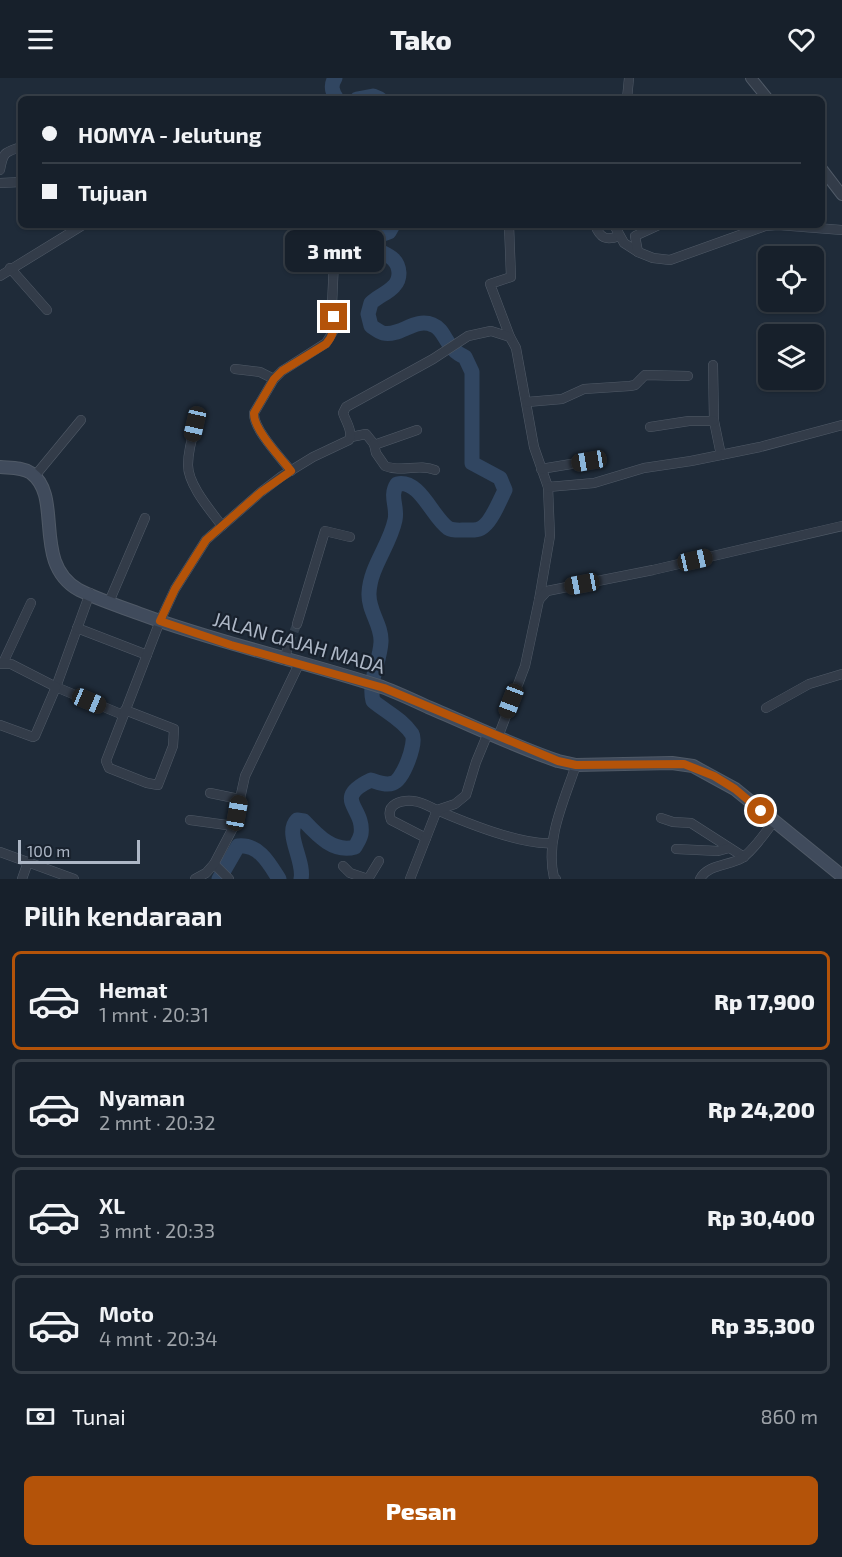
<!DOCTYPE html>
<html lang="id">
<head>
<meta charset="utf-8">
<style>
  :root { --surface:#17202b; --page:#242d37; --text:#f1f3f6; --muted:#9ea3a9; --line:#363e47; --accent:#b45309 }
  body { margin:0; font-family:"Exo 2",sans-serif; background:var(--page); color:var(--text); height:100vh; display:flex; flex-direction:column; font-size:22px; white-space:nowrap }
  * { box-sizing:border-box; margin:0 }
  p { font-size:20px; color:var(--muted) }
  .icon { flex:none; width:33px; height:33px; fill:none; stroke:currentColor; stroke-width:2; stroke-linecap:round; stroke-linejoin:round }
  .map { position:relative; height:801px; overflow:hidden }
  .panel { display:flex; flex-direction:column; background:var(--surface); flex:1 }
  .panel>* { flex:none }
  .hud { position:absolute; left:18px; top:18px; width:807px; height:132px; border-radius:9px; box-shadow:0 2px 4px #0004,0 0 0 2px var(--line); display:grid; align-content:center; height:132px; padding:0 24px; background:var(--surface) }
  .controls { position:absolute; left:758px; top:168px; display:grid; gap:12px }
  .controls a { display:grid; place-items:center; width:66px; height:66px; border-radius:9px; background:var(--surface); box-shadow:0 2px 4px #0004,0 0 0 2px var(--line); font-size:30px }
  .scale { position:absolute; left:18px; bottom:15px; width:122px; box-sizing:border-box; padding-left:6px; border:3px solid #adb7c6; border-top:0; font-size:16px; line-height:21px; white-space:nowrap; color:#adb7c6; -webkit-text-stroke:4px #18212d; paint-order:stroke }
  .end { position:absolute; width:27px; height:27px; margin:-14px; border:8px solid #b45309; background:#fff; box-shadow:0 0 0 3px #fff }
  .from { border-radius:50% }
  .bubble { position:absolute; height:42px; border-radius:9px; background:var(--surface); box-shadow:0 2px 4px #0004,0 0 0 2px var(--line); font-size:20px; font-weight:800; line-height:42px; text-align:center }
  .car { position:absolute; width:18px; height:36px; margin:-18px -9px; border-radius:8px; box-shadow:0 0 4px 2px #0007; background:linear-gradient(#222 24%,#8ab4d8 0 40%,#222 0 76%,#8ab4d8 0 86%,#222 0) }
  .hud b { display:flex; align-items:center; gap:21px; height:57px; font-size:22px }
  .hud b+b { border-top:2px solid var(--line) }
  .hud i { width:15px; height:15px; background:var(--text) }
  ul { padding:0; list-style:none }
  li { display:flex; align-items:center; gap:18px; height:99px; margin:0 12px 9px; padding:0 12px; border:3px solid var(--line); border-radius:9px }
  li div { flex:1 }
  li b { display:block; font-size:22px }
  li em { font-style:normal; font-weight:800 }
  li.active { border-color:var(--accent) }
  li>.icon { width:54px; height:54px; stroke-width:1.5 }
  h2 { padding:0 24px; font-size:27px; line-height:72px }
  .pay { display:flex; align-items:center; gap:15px; height:66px; padding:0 24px; font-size:22px }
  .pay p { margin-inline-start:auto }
  .primary-button { display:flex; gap:12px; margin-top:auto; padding:12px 24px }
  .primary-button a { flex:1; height:69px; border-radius:9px; background:var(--accent); color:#fff; font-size:24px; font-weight:800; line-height:69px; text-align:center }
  header { display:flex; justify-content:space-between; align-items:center; height:78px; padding:0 24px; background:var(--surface); font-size:27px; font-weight:800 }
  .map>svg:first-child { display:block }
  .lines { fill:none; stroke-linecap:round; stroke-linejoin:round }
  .river { stroke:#314661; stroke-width:15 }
  .minor-tunnel { stroke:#34404e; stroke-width:9; stroke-dasharray:9 4.5; stroke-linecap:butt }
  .minor-casing { stroke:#505a67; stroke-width:10 }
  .tertiary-casing { stroke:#505a67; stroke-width:12 }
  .secondary-casing { stroke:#505a67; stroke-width:14 }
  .minor { stroke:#333c49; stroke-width:9 }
  .tertiary { stroke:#333c49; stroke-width:10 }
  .secondary { stroke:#404b5c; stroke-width:12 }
  .route { stroke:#b45309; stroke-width:8 }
  .labels { text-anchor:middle; stroke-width:4.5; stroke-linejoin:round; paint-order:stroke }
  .street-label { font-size:20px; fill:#adb7c6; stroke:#18212d }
</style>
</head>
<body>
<header><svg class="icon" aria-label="menu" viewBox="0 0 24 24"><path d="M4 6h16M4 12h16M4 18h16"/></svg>Tako<svg class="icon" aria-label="heart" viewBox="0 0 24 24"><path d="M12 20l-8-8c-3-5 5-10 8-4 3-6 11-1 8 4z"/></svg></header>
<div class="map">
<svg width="842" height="801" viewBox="0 0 842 801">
  <rect width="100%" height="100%" fill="#1f2b39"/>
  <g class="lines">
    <g class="river">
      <path d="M335 0C330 8 332 14 337 21"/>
      <path d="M357 21 373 18 380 21"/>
      <path d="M219 801 238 768C259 766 269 785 279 801"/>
      <path d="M301 801C305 783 284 755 297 742L304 743C318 758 334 775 355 769 357 765 360 761 361 756 365 729 331 721 371 702 377 704 386 708 393 705 403 702 417 665 412 656 402 641 386 634 373 623 368 603 380 584 381 564 382 547 368 533 369 515 370 489 390 467 395 442 398 429 389 418 397 406 420 401 432 439 448 450 453 453 460 452 466 452 472 452 479 453 484 448 492 442 500 422 505 412L500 400 472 385V294L465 279C445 271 446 252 433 247 414 239 401 259 383 255 379 254 374 250 371 248L368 236 371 225C378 218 388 215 394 208 398 204 399 200 399 195 398 172 372 178 369 161L389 154 393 147"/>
    </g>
    <path class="minor-tunnel" d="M289 566 297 546"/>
    <g class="minor-casing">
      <g id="minor">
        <path d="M627 21 629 0"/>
        <path d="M0 92C3 75 4 74 21 69"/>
        <path d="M0 105 21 104"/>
        <path d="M509 147 511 199 490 206 510 259 516 270 534 369 548 409 550 458 539 522"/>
        <path d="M595 147C600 160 606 163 619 158"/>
        <path d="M614 147 624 165 638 174"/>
        <path d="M659 147 635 158 638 174 653 180 670 182 765 148 778 147 842 152"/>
        <path d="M10 190 47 232"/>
        <path d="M0 198 83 147"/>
        <path d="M713 287 714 343 721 377"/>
        <path d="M235 291 260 294 274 301"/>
        <path d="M527 324 562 321 584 311 630 308 635 307 645 297 688 298"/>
        <path d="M196 346C192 359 188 374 188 387 188 407 211 433 222 448"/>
        <path d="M650 349 689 343H714"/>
        <path d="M351 359 366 356 374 366H377L417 352"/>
        <path d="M374 366 376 375 385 388C402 395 419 385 435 392"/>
        <path d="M541 391 589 383"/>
        <path d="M291 393C281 380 253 351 254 335L274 301 282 293 326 265 334 252 332 227 334 183"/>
        <path d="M34 399 81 342"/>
        <path d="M548 409 594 405 644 390 691 383 760 369 842 347"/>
        <path d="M90 515 56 609 123 637"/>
        <path d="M109 524 145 440"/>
        <path d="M297 546 325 453 350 459"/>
        <path d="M77 550 147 577"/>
        <path d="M284 582 289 566"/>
        <path d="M3 585 31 525"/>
        <path d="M0 586H11L56 609 35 658 33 659 0 647"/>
        <path d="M766 630 809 606 842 596"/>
        <path d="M125 632 174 651 173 668 158 707 147 705 109 690 106 683 160 543 175 511 206 462 261 414 282 398 313 379 349 362C353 353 346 344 343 335L346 329 433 281 468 258 491 253 510 259"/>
        <path d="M498 659 525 588 539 522 547 513 653 492 842 448"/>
        <path d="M210 715 239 721"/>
        <path d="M661 740 673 744 691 745 744 779"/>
        <path d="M190 742 234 748"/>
        <path d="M426 760 391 742C385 726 401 722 413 723 423 724 430 729 439 733 467 745 522 767 551 765"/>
        <path d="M676 771 718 773 729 770"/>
        <path d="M0 774 74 801"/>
        <path d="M214 786 229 801"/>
        <path d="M343 788 350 795 368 801"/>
        <path d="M22 801 28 784"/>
        <path d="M195 801 206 795 214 786 234 748 245 698 299 586"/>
        <path d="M368 801 379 783"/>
        <path d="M410 801 437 732 455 726 466 717 476 684 488 655"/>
        <path d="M556 801 554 800C545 762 564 723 576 687"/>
        <path d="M700 801C708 786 729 788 742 780 754 772 765 755 774 743"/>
      </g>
    </g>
    <g class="tertiary-casing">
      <g id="tertiary">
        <path d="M751 0 768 21"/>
        <path d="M822 91 842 117"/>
      </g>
    </g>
    <g class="secondary-casing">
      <path id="secondary" d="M0 389C10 390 22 389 31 395 64 419 31 485 79 512 99 522 122 529 143 537 221 566 303 583 382 609 398 615 413 622 428 629 471 647 514 668 558 683L576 687 672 685 693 688 735 711 842 798"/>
    </g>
    <use href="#minor" class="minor"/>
    <use href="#tertiary" class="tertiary"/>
    <use href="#secondary" class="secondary"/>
  </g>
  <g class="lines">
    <path class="route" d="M334 239C334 250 334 257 326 266L282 293 274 301 254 335C253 351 281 380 291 393L261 414 206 462 175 511 160 543 231 567 384 610 558 683 576 687 684 686 714 698 735 711 761 733"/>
  </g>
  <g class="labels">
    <g class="street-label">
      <text transform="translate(299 565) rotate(16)" y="7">JALAN GAJAH MADA</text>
    </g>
  </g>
</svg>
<div class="controls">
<a><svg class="icon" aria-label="locate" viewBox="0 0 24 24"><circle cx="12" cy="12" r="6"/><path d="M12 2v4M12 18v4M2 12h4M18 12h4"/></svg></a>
<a><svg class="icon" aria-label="layers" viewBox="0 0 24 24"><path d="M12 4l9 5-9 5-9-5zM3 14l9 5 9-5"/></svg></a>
</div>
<div class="scale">100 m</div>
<i class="end from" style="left:761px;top:733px"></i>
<i class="end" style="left:334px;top:239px"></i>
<div class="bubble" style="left:285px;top:152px;width:99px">3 mnt</div>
<i class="car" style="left:195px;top:346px;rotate:193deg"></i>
<i class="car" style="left:589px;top:383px;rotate:260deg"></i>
<i class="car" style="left:695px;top:482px;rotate:77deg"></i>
<i class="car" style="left:582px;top:506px;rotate:259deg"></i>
<i class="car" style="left:89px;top:623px;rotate:113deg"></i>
<i class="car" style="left:511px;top:623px;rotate:201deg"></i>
<i class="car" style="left:237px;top:735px;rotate:10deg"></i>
<div class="hud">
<b><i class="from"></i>HOMYA - Jelutung</b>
<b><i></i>Tujuan</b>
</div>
</div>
<section class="panel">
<h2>Pilih kendaraan</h2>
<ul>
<li class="active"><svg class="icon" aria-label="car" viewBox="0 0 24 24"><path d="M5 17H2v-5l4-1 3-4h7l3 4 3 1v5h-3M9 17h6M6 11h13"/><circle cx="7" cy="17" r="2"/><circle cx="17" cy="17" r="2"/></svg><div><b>Hemat</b><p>1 mnt · 20:31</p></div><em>Rp 17,900</em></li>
<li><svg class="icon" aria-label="car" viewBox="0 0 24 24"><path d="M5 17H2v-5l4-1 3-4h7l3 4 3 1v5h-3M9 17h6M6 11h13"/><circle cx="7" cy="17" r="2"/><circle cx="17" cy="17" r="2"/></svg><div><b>Nyaman</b><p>2 mnt · 20:32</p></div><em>Rp 24,200</em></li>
<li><svg class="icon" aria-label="car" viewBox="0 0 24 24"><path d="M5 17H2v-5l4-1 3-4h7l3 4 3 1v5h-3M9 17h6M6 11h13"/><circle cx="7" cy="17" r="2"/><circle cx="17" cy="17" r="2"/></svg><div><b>XL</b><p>3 mnt · 20:33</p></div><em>Rp 30,400</em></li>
<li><svg class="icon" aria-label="car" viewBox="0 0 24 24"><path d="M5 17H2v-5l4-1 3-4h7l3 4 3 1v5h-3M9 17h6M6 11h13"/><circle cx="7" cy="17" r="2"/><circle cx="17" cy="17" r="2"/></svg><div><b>Moto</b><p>4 mnt · 20:34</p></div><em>Rp 35,300</em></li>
</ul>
<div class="pay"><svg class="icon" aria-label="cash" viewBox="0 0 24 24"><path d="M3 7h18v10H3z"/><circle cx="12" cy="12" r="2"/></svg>Tunai<p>860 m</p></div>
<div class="primary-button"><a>Pesan</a></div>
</section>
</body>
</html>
